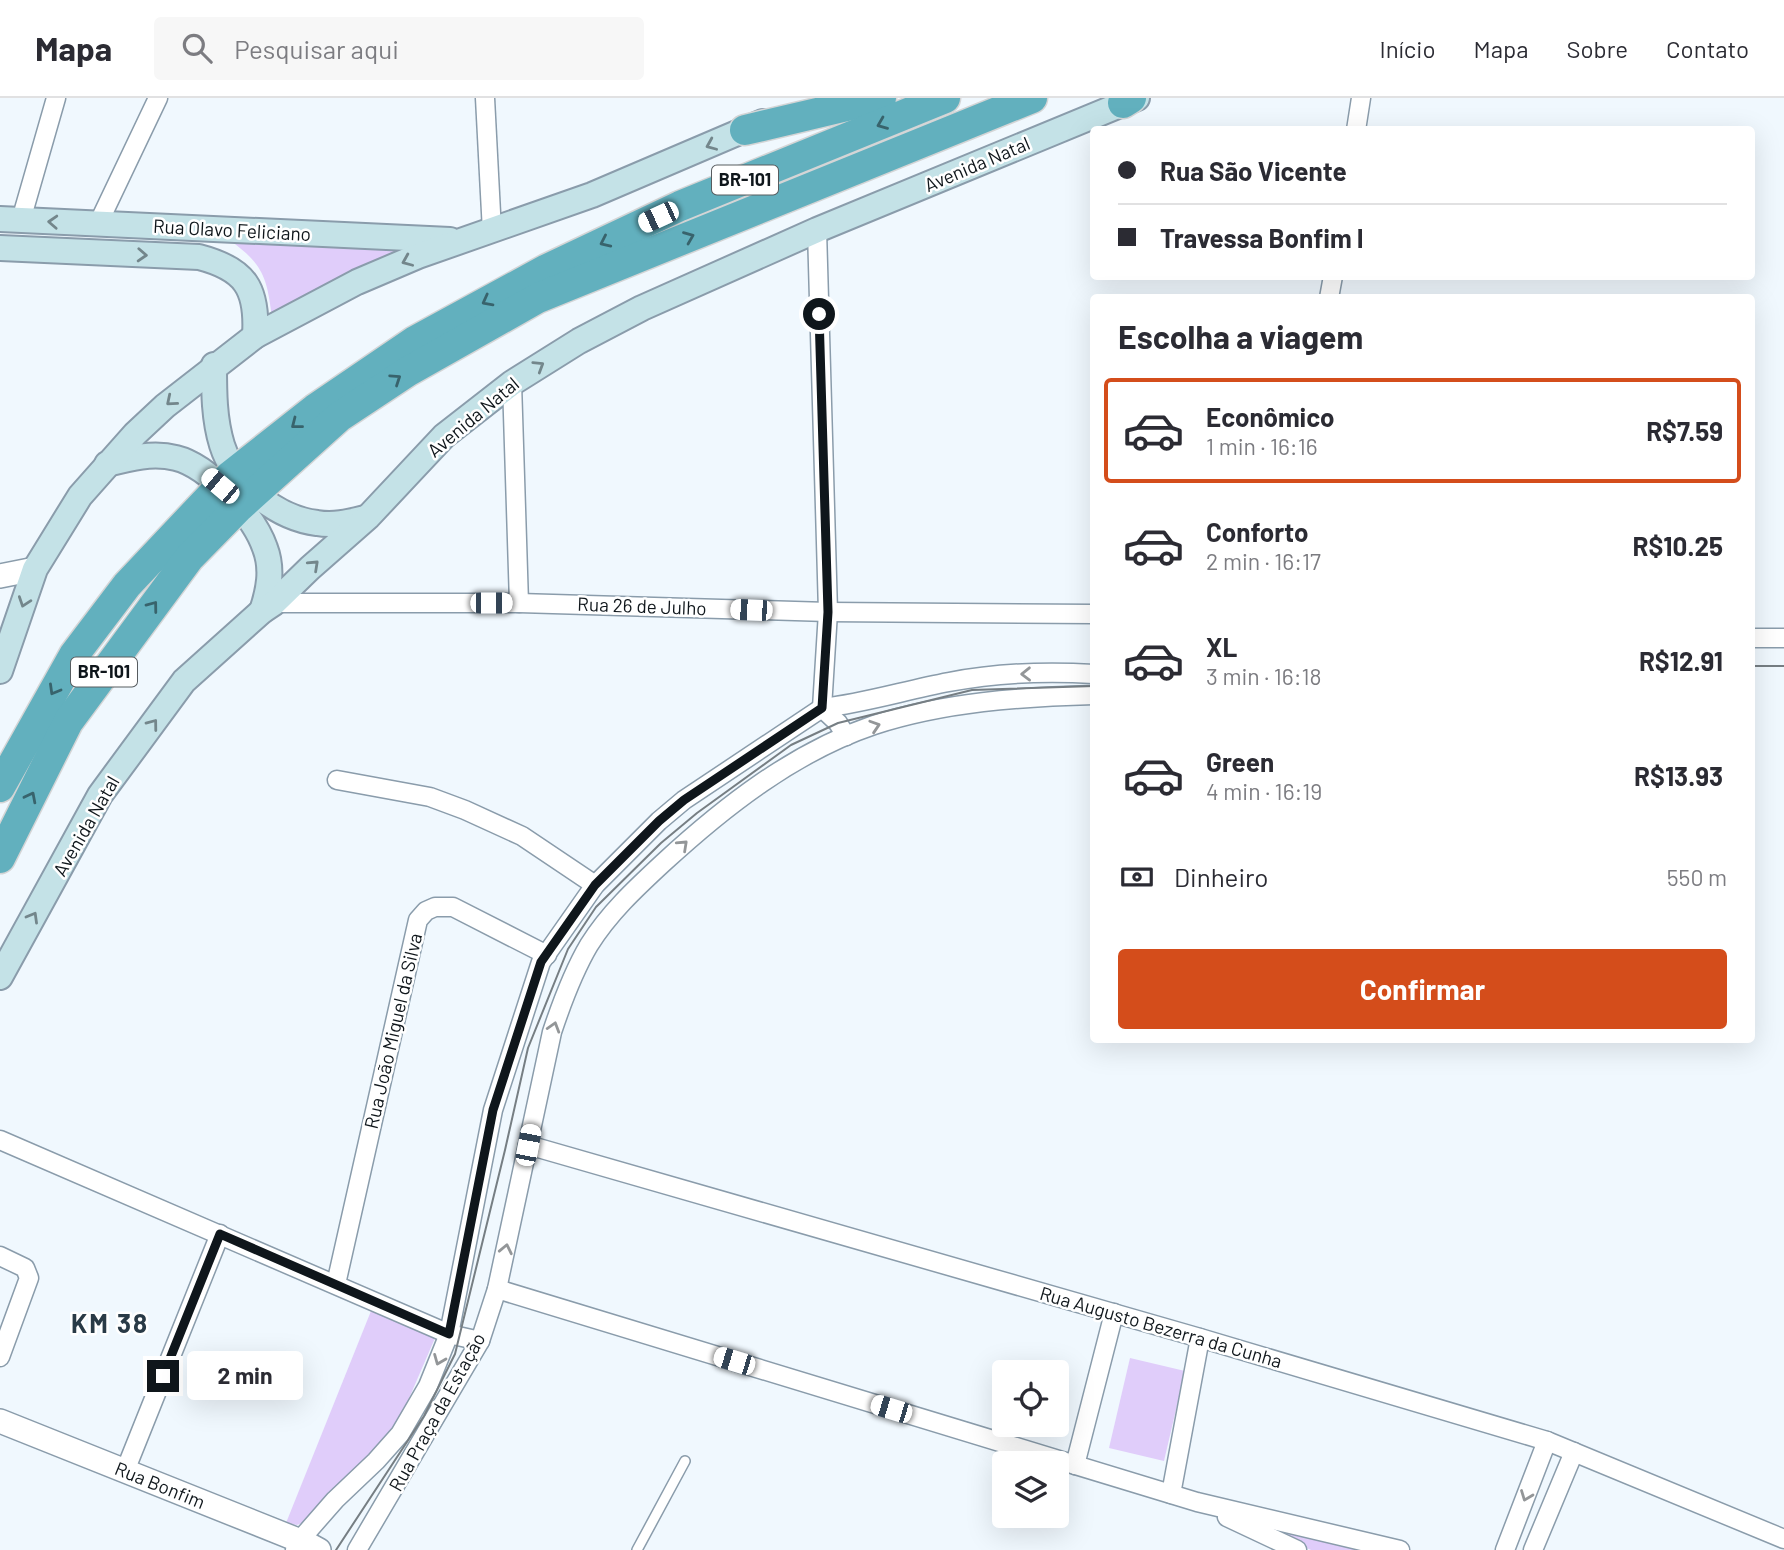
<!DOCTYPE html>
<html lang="pt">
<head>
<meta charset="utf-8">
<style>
  :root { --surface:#fff; --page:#f7f7f7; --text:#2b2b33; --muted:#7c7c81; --line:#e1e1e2; --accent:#d44d1b }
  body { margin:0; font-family:Barlow,sans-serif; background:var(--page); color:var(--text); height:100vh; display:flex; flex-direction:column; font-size:26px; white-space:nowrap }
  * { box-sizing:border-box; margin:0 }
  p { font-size:23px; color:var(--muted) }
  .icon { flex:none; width:38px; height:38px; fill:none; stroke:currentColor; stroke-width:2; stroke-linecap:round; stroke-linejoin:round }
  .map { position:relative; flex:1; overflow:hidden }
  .details { position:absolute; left:1090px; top:196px; width:665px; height:749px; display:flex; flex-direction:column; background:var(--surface); border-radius:7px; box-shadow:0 7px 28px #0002 }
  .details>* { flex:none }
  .guide { position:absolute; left:1090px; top:28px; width:665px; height:154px; border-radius:7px; box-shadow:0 7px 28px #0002; display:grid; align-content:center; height:154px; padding:0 28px; background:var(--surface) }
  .fabs { position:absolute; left:992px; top:1262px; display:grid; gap:14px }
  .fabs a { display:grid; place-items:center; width:77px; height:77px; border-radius:7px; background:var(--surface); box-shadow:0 7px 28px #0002; font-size:35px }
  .end { position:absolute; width:32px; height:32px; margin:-16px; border:9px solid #0f161b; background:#fff; box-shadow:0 0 0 4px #fff }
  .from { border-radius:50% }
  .bubble { position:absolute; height:49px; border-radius:7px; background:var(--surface); box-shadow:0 7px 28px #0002; font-size:23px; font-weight:700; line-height:49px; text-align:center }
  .car { position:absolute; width:21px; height:42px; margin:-21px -10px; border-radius:9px; box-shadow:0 0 5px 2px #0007; background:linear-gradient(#fff 24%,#345 0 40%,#fff 0 76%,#345 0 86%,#fff 0) }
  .guide b { display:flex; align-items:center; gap:24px; height:66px; font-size:26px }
  .guide b+b { border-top:2px solid var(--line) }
  .guide i { width:18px; height:18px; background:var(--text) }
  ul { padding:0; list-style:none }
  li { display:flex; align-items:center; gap:21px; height:105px; margin:0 14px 10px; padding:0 14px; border:4px solid transparent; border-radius:7px }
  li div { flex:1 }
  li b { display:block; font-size:26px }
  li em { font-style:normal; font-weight:700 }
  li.active { border-color:var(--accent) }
  li>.icon { width:63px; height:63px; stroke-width:1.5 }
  h2 { padding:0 28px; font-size:32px; line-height:84px }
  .pay { display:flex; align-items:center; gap:18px; height:77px; padding:0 28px; font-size:26px }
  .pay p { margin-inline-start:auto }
  .primary-button { display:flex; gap:14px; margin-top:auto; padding:14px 28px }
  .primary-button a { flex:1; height:80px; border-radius:7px; background:var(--accent); color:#fff; font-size:28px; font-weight:700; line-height:80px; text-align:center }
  header { display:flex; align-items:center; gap:42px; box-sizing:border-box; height:98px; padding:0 35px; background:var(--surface); border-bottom:2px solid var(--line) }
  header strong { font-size:33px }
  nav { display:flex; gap:38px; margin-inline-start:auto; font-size:24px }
  .search { width:490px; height:63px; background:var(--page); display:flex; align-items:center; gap:18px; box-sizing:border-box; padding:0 24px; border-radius:7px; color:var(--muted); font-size:26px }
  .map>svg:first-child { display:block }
  .green { fill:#e0cdfa }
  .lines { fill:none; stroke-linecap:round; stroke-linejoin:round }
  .service-casing { stroke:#8a9cab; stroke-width:12 }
  .minor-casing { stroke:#8a9cab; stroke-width:21 }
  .tertiary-casing { stroke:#8a9cab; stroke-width:26 }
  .secondary-casing { stroke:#8a9cab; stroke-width:28 }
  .trunk-casing { stroke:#d4d5d6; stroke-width:33 }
  .service { stroke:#fff; stroke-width:9 }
  .minor { stroke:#fff; stroke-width:18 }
  .tertiary { stroke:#fff; stroke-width:23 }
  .secondary { stroke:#c4e2e7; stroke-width:24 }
  .trunk { stroke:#62b0be; stroke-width:30 }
  .tram { stroke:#767e83; stroke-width:2 }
  .oneway { stroke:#38636c }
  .oneway2 { stroke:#73868b }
  .oneway3 { stroke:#939698 }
  .route { stroke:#0f161b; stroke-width:9 }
  .labels { text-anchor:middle; stroke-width:5; stroke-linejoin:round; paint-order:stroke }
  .shield { fill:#fff; stroke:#575c5f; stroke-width:2 }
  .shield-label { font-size:18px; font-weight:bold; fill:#0f161b }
  .street-label { font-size:19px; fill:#0f161b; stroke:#fff }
  .district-label { font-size:26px; font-weight:bold; letter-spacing:2px; fill:#293a46; stroke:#fff }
</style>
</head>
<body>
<header>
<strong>Mapa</strong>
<div class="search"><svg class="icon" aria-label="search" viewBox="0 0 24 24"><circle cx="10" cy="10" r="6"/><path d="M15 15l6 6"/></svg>Pesquisar aqui</div>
<nav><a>Início</a><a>Mapa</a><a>Sobre</a><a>Contato</a></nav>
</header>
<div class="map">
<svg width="1784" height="1452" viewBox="0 0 1784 1452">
  <rect width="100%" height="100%" fill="#f0f8fe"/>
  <g class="green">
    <path d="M246 138 412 149 272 219C267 183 265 169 235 146Z"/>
    <path d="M371 1213 435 1240 407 1305 387 1341 307 1423 297 1427 286 1425Z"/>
    <path d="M1130 1260 1185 1273 1164 1363 1109 1350Z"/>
    <path d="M1250 1424 1362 1452H1311Z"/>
  </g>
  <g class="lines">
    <g class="service-casing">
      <path id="service" d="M637 1452 685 1363"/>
    </g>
    <g class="minor-casing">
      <g id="minor">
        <path d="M485 0 492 134"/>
        <path d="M1356 32 1361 0"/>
        <path d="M21 122 56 0"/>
        <path d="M98 126 158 0"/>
        <path d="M817 132 828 514 822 610 838 625 846 638"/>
        <path d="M1329 200 1333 178"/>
        <path d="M512 285 519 505"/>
        <path d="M274 505H519L828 514 1094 516"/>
        <path d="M1752 540H1784"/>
        <path d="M337 682 430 699 465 712 522 738 595 787"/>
        <path d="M0 1042 449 1236 480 1243"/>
        <path d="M528 1047 1200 1240 1547 1343 1784 1441"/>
        <path d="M0 1158 25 1170 29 1180 0 1259"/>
        <path d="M336 1186 418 822 426 813 435 809H453L547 857"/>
        <path d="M497 1191 1197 1404 1400 1452"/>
        <path d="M1075 1367 1114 1215"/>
        <path d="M125 1373 220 1136"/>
        <path d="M1171 1396 1200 1240"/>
        <path d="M1227 1419 1297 1452"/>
        <path d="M295 1452 300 1442 335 1402 376 1363 400 1336 428 1288 449 1236 493 1012 541 864 595 787 659 723 684 702 822 610C865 605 906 592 949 584 996 575 1046 573 1094 576"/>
        <path d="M357 1452 480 1243 497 1191 552 934C562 904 573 874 589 847 609 815 636 790 663 765 725 708 794 654 874 627 945 604 1020 599 1094 597"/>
        <path d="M1505 1452 1547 1343"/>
        <path d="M1533 1452 1574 1354"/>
      </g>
    </g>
    <g class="tertiary-casing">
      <g id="tertiary">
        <path d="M0 478 35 471"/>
        <path d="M0 1323 308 1446 319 1452"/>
      </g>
    </g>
    <g class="secondary-casing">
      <g id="secondary">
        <path d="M0 121 450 142"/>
        <path d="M0 150 199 159C245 171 258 190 255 238"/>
        <path d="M214 267C214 294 214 321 222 347 234 386 277 420 317 425 334 428 349 424 365 420"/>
        <path d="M107 366C130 360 153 354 176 360 209 368 254 418 265 450 273 471 269 492 262 513"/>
        <path d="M0 573 35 471 80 398 135 336 165 308 255 238 357 184 418 158 592 97 763 24"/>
        <path d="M0 879 100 697 184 583 262 513 274 505 310 470 368 419 444 338 512 285 579 243 642 210 817 132 1137 0"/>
      </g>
    </g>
    <g class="trunk-casing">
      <g id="trunk">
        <path d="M1123 5 1131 0"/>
        <path d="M745 32 881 0"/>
        <path d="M0 689 74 557 127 487 230 378 315 311 415 243 547 171 680 108 945 0"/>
        <path d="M0 760 68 624 189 460 239 409 339 319 407 274 538 200 1032 0"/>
      </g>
    </g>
    <use href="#service" class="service"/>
    <use href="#minor" class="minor"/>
    <use href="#tertiary" class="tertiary"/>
    <use href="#secondary" class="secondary"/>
    <use href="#trunk" class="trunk"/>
    <g class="tram">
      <path d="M1752 568H1784"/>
      <path d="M336 1452 424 1318 455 1256 505 1052 528 950 568 851 596 809 661 745 697 715 791 647 838 625 972 592 1094 588"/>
    </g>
  </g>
  <defs><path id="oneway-chevron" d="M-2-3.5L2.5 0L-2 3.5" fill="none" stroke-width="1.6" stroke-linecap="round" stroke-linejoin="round" transform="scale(1.75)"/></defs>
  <g class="oneway">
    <use href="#oneway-chevron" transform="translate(882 26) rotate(158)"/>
    <use href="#oneway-chevron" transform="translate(689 139) rotate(-22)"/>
    <use href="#oneway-chevron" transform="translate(605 144) rotate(155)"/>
    <use href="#oneway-chevron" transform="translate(487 203) rotate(152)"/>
    <use href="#oneway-chevron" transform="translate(396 281) rotate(-34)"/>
    <use href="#oneway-chevron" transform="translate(296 326) rotate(142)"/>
    <use href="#oneway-chevron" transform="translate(153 508) rotate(-53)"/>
    <use href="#oneway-chevron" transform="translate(54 592) rotate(120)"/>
    <use href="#oneway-chevron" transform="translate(31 699) rotate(-63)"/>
  </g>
  <g class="oneway2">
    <use href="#oneway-chevron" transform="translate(711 47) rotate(157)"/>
    <use href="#oneway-chevron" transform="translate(53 124) rotate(-177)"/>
    <use href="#oneway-chevron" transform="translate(142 157) rotate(3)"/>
    <use href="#oneway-chevron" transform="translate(407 163) rotate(157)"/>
    <use href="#oneway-chevron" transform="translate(539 268) rotate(-32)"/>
    <use href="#oneway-chevron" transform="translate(171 303) rotate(140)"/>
    <use href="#oneway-chevron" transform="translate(314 467) rotate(-43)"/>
    <use href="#oneway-chevron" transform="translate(24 504) rotate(109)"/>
    <use href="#oneway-chevron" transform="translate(153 626) rotate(-53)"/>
    <use href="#oneway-chevron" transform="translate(33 819) rotate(-60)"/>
  </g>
  <g class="oneway3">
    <use href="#oneway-chevron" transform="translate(1026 576) rotate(179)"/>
    <use href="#oneway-chevron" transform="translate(875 628) rotate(-18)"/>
    <use href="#oneway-chevron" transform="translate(683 747) rotate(-43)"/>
    <use href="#oneway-chevron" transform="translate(554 929) rotate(-73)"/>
    <use href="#oneway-chevron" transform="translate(506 1151) rotate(-78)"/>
    <use href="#oneway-chevron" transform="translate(439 1262) rotate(112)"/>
    <use href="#oneway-chevron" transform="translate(1526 1398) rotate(111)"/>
  </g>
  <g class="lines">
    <path class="route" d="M163 1278 220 1136 449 1236 493 1012 541 864 595 787 659 723 684 702 822 610 828 514 819 216"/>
  </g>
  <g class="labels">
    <g class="shield">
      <rect x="712" y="67.5" width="66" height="29" rx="5"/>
      <rect x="71" y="559.5" width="66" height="29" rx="5"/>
    </g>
    <g class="shield-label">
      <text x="745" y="88">BR-101</text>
      <text x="104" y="580">BR-101</text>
    </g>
    <g class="street-label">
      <text transform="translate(977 66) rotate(-23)" y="7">Avenida Natal</text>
      <text transform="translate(232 132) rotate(3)" y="7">Rua Olavo Feliciano</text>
      <text transform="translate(473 319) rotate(-40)" y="7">Avenida Natal</text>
      <text transform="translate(642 508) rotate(2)" y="7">Rua 26 de Julho</text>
      <text transform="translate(86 728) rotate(-60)" y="7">Avenida Natal</text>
      <text transform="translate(393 933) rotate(-77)" y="7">Rua João Miguel da Silva</text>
      <text transform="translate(1161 1229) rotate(16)" y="7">Rua Augusto Bezerra da Cunha</text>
      <text transform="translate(437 1314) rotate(-61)" y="7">Rua Praça da Estação</text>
      <text transform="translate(160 1387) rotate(22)" y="7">Rua Bonfim</text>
    </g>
    <g class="district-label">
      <text x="110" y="1235">KM 38</text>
    </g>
  </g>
</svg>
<div class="fabs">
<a><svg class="icon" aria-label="locate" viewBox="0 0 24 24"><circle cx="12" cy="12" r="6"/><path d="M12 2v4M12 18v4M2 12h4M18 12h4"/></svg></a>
<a><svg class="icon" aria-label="layers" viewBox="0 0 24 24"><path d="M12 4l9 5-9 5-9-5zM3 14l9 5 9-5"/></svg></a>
</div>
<i class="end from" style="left:819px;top:216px"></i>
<i class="end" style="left:163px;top:1278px"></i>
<div class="bubble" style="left:187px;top:1253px;width:116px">2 min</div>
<i class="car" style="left:658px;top:119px;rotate:245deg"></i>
<i class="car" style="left:220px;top:388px;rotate:310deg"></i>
<i class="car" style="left:491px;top:505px;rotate:90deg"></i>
<i class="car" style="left:751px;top:512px;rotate:272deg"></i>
<i class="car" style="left:528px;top:1047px;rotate:11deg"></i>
<i class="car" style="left:734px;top:1263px;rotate:287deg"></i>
<i class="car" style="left:891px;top:1311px;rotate:287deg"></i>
<div class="guide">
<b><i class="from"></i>Rua São Vicente</b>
<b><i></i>Travessa Bonfim I</b>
</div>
<section class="details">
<h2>Escolha a viagem</h2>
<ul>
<li class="active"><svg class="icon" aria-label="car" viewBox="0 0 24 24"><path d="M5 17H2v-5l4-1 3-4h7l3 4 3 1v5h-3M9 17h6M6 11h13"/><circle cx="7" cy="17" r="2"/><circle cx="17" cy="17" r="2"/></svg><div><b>Econômico</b><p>1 min · 16:16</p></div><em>R$7.59</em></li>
<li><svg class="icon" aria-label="car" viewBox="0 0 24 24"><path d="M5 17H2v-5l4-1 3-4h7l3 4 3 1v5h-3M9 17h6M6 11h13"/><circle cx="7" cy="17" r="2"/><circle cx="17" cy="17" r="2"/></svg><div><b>Conforto</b><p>2 min · 16:17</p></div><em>R$10.25</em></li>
<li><svg class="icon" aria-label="car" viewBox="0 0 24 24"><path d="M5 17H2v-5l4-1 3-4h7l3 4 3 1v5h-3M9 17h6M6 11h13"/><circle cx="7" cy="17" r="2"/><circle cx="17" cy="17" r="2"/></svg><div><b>XL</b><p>3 min · 16:18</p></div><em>R$12.91</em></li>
<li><svg class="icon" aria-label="car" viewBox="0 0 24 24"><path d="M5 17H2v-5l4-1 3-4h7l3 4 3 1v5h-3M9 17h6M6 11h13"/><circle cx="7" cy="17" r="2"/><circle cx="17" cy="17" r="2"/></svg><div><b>Green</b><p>4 min · 16:19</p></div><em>R$13.93</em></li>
</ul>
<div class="pay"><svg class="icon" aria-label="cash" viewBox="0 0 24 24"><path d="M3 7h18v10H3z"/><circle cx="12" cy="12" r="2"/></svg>Dinheiro<p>550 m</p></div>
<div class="primary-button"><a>Confirmar</a></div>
</section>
</div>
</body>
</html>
